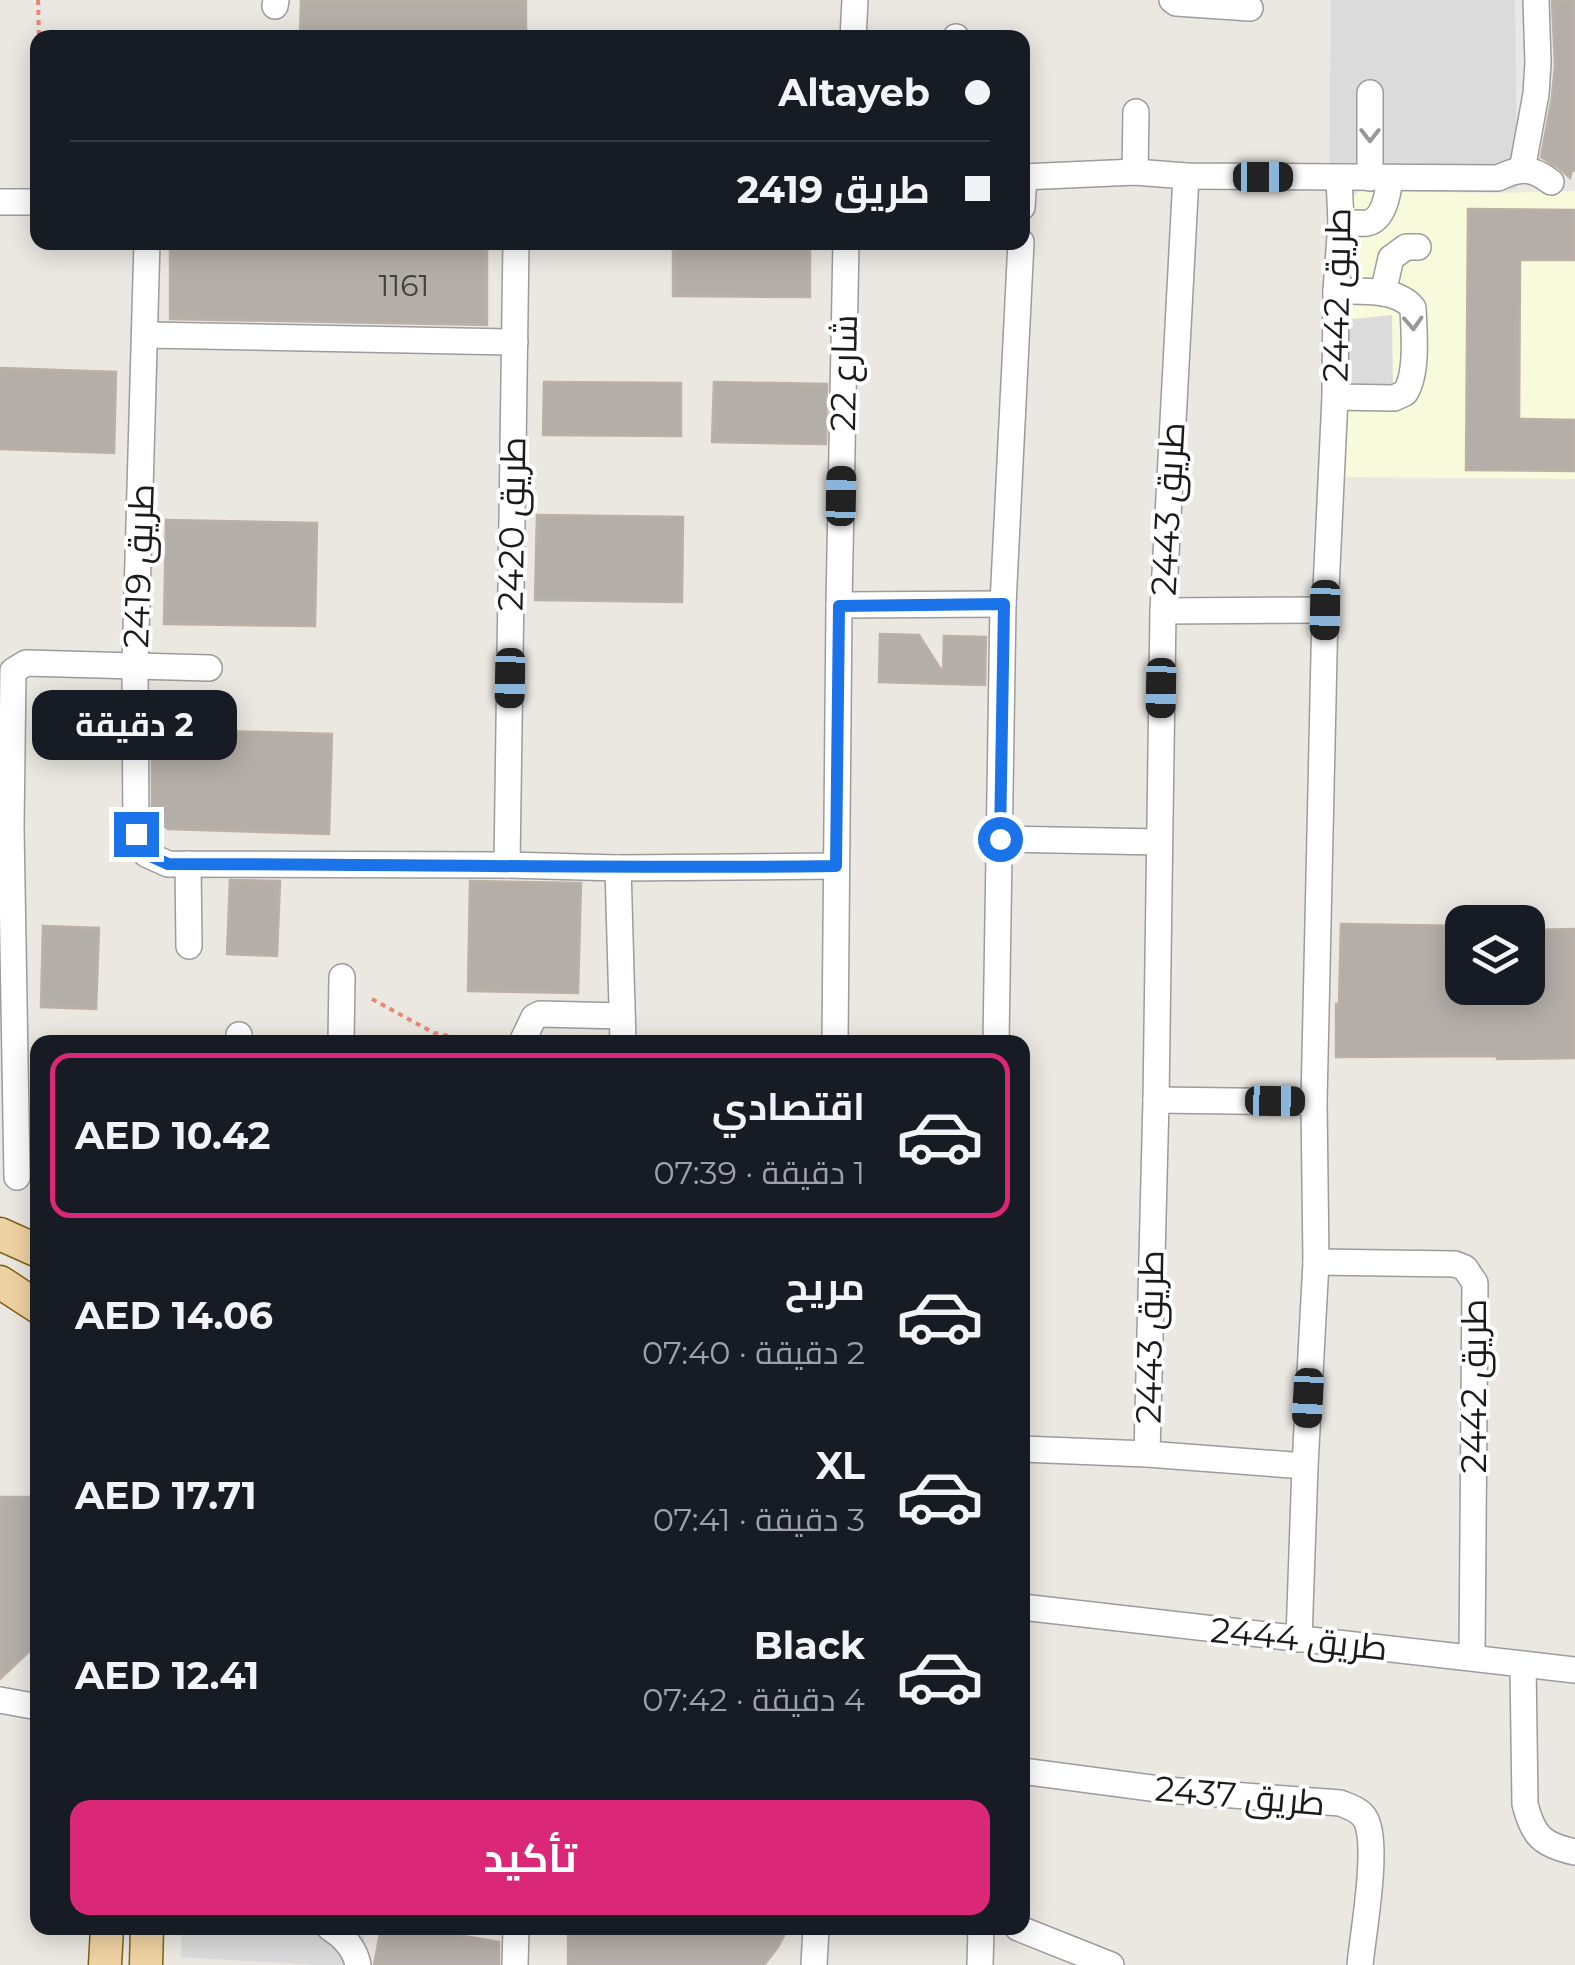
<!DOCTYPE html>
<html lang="ar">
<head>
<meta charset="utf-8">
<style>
  :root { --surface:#171b24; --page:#242831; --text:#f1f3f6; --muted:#9ea1a6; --line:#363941; --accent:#db2777 }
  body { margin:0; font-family:Montserrat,Cairo,sans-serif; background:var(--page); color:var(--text); direction:rtl; height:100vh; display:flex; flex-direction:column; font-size:38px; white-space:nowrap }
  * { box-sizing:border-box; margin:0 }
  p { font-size:32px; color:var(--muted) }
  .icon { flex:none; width:55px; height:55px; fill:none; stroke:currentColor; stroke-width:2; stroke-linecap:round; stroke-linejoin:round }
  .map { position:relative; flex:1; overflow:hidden; direction:ltr }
  .side { position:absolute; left:30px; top:1035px; width:1000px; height:900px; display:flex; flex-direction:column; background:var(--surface); border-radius:20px; box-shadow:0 5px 25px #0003; direction:rtl }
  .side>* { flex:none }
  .hud { position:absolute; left:30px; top:30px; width:1000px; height:220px; border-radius:20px; box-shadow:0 5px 25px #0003; direction:rtl; display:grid; align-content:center; height:220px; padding:0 40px; background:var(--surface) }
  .tools { position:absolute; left:1445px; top:905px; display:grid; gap:20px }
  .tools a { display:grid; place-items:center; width:100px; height:100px; border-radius:20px; background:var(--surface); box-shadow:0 5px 25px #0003; font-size:50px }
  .end { position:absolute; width:45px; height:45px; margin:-22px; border:12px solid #1a73e8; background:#fff; box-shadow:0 0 0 5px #fff }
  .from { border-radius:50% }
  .bubble { position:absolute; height:70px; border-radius:20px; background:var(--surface); box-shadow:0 5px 25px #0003; font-size:32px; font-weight:700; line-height:70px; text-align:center; direction:rtl }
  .car { position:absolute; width:30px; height:60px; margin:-30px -15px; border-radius:12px; box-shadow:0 0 8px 2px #0007; background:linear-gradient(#222 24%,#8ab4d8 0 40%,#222 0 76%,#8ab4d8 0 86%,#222 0) }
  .hud b { display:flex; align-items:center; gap:35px; height:95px; font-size:38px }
  .hud b+b { border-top:2px solid var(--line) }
  .hud i { width:25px; height:25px; background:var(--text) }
  ul { padding:18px 0 0; list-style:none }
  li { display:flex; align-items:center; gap:30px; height:165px; margin:0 20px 15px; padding:0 20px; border:5px solid transparent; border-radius:20px }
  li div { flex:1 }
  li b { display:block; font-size:38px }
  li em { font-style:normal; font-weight:700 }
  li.on { border-color:var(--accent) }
  li>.icon { width:90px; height:90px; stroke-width:1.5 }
  .primary-button { display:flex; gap:20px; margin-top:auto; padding:20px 40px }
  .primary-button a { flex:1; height:115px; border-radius:20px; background:var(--accent); color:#fff; font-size:40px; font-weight:700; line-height:115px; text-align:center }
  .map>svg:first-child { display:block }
  .education { fill:#f8fadc }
  .parking { fill:#dbdbdb }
  .building { fill:#b4aea8; stroke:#bbb0a6; stroke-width:2.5 }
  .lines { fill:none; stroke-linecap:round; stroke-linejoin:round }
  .minor-casing { stroke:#9c9c9c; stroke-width:28 }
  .major-casing { stroke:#806112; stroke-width:35 }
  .path { stroke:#e78877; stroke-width:4; stroke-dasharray:5 5; stroke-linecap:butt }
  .minor { stroke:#fff; stroke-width:25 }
  .major { stroke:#efd2a3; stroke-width:32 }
  .oneway { stroke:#989898 }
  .route { stroke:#1a73e8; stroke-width:12 }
  .labels { text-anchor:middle; stroke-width:8; stroke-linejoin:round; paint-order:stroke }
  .number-label { font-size:30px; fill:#41403e }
  .street-label { font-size:35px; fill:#1b1b1b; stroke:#fff }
</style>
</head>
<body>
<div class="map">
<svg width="1575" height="1965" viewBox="0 0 1575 1965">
  <rect width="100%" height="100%" fill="#ebe8e2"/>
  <path class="education" d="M1360 191 1496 193 1575 191V479L1338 477 1345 204Z"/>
  <g class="parking">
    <path d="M1331 0H1515L1517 189 1329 183Z"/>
    <path d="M1392 315 1393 391 1341 393 1343 320Z"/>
    <path d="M181 1928H364L365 1965H316L181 1957Z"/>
  </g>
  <g class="building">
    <path d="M301 0H526V38H300Z"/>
    <path d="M1552 0H1575V171L1572 170 1570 178 1560 169 1541 157 1552 97 1555 65Z"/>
    <path d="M1468 209 1575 210V260H1520L1519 419 1575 420V471L1466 470Z"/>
    <path d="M170 242H487V325L170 319Z"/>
    <path d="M673 244H810V297L673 296Z"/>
    <path d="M0 368 116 372 114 453 0 449Z"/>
    <path d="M544 382 681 383V436L543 435Z"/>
    <path d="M714 382 827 384 826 444 712 442Z"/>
    <path d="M537 515 683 517 682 602 535 600Z"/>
    <path d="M166 520 317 523 315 626 164 624Z"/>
    <path d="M880 634 919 635 943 673 944 636 986 637 985 685 879 682Z"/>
    <path d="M36 699 113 701 112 737 35 736Z"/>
    <path d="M152 729 332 734 329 834 168 829 152 816Z"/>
    <path d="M230 880 280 881 277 956 227 954Z"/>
    <path d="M470 881 581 883 578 993 468 991Z"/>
    <path d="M1341 924 1462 926V1004H1471V1006H1528V930L1575 929V1058L1497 1059V1056L1336 1057V1004H1339Z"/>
    <path d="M43 926 99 928 96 1009 41 1007Z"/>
    <path d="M0 1497H38V1643L0 1679Z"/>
    <path d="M381 1928H417L499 1942V1965H374Z"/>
    <path d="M568 1928H788L778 1947 764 1965H568Z"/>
  </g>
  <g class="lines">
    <g class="minor-casing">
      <g id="minor">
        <path d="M1172 0 1176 3 1250 8"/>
        <path d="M275 6 276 0"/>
        <path d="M853 38 855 0"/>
        <path d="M956 38V37"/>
        <path d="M1522 170 1536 94 1538 63 1536 0"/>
        <path d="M1135 172 1136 112"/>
        <path d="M1022 177 1135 172 1186 176 1498 178C1520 167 1532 167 1551 182"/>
        <path d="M1370 178V93"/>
        <path d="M0 202H38"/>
        <path d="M1022 207 1024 177"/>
        <path d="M1341 223C1349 222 1359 224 1367 223 1384 220 1388 193 1390 179"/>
        <path d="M147 242 135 666 136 834 146 854 168 864 507 865 618 868 836 866"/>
        <path d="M1383 293 1391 258 1406 247H1418"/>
        <path d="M146 335 515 342"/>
        <path d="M1335 397 1394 398 1405 393C1418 374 1414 331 1413 308 1397 288 1360 291 1336 291"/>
        <path d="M839 605 1003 604"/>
        <path d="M1163 611 1325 610"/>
        <path d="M1001 839 1159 842"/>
        <path d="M188 864 189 946"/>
        <path d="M507 865 516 242"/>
        <path d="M618 868 623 1042"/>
        <path d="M239 1042V1035"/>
        <path d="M341 1042 342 977"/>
        <path d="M522 1042 534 1017 540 1014 622 1016"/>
        <path d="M835 1042 839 605 846 242"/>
        <path d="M996 1042 1003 604 1021 242"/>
        <path d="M1156 1100 1314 1102"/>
        <path d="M17 1177 11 828 13 671 26 663 209 668"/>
        <path d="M1316 1262 1455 1264 1465 1268 1475 1283 1472 1657"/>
        <path d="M1022 1449 1147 1454 1305 1466"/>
        <path d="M1147 1454 1156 1100 1163 611 1186 176"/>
        <path d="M1022 1607 1575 1670"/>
        <path d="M1299 1639 1305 1466 1316 1262 1314 1102 1325 610 1335 397 1336 291 1341 223 1339 178"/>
        <path d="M1523 1665 1525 1804C1533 1836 1542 1845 1575 1852"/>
        <path d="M0 1700 38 1707"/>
        <path d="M1022 1771 1166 1790 1340 1803C1350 1807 1361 1810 1366 1820 1379 1847 1363 1933 1360 1965"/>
        <path d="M330 1928C344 1937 355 1948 358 1965"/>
        <path d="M1018 1928 1111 1965"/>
        <path d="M515 1965 516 1928"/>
        <path d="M814 1965 816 1928"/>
        <path d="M980 1965 981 1928"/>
      </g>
    </g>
    <g class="major-casing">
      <g id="major">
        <path d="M0 1234 38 1251"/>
        <path d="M0 1282 38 1307"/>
        <path d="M105 1965 107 1928"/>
        <path d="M146 1965 147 1928"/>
      </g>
    </g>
    <g class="path">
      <path d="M38 0 39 38"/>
      <path d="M372 999 434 1033 477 1041H501"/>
    </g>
    <use href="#minor" class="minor"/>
    <use href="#major" class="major"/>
  </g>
  <defs><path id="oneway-chevron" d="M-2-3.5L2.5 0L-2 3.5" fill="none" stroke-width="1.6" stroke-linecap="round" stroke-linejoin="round" transform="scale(2.5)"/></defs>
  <g class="oneway">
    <use href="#oneway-chevron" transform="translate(1370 135) rotate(90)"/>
    <use href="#oneway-chevron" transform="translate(1413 323) rotate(87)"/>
  </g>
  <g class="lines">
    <path class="route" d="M136 834 146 854 168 864C391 864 614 869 836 866L839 606 1004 604 1000 839"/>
  </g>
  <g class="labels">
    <g class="number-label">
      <text x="404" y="296">1161</text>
    </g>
    <g class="street-label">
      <text transform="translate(1337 295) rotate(-89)" y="12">طريق 2442</text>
      <text transform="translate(844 373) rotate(-89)" y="12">شارع 22</text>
      <text transform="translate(1168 509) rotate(-87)" y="12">طريق 2443</text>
      <text transform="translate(512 524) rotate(-89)" y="12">طريق 2420</text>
      <text transform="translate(139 566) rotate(-88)" y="12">طريق 2419</text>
      <text transform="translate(1150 1337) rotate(-89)" y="12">طريق 2443</text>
      <text transform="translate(1474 1386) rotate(-90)" y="12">طريق 2442</text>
      <text transform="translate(1299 1639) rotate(6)" y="12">طريق 2444</text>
      <text transform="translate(1240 1796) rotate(5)" y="12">طريق 2437</text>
    </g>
  </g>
</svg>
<div class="tools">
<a><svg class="icon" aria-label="layers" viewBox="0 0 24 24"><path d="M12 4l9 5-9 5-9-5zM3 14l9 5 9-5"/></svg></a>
</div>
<i class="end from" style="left:1000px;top:839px"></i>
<i class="end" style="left:136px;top:834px"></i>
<div class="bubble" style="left:32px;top:690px;width:205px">2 دقيقة</div>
<i class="car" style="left:1263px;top:177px;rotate:90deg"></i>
<i class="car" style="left:841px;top:496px;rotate:1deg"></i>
<i class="car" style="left:1325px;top:610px;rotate:181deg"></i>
<i class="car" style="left:510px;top:678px;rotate:181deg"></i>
<i class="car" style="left:1161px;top:688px;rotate:181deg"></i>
<i class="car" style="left:1275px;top:1101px;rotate:91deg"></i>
<i class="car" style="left:1308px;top:1398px;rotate:183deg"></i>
<div class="hud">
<b><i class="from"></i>Altayeb</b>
<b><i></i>طريق 2419</b>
</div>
<section class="side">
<ul>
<li class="on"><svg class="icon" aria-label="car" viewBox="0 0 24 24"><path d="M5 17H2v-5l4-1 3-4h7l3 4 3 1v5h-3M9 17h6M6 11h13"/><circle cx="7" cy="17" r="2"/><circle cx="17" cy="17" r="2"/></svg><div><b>اقتصادي</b><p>1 دقيقة · 07:39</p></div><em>AED 10.42</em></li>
<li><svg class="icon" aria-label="car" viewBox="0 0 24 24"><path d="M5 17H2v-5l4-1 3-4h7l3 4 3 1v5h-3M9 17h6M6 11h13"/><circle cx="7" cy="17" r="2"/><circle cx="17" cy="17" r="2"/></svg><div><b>مريح</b><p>2 دقيقة · 07:40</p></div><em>AED 14.06</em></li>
<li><svg class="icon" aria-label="car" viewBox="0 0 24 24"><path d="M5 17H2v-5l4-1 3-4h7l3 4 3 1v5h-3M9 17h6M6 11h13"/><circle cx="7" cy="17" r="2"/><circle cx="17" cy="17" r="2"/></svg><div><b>XL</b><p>3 دقيقة · 07:41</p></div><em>AED 17.71</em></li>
<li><svg class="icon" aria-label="car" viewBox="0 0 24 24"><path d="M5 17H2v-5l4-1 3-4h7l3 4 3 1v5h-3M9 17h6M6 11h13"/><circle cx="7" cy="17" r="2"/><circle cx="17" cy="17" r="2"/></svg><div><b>Black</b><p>4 دقيقة · 07:42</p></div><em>AED 12.41</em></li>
</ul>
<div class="primary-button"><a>تأكيد</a></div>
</section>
</div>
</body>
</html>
